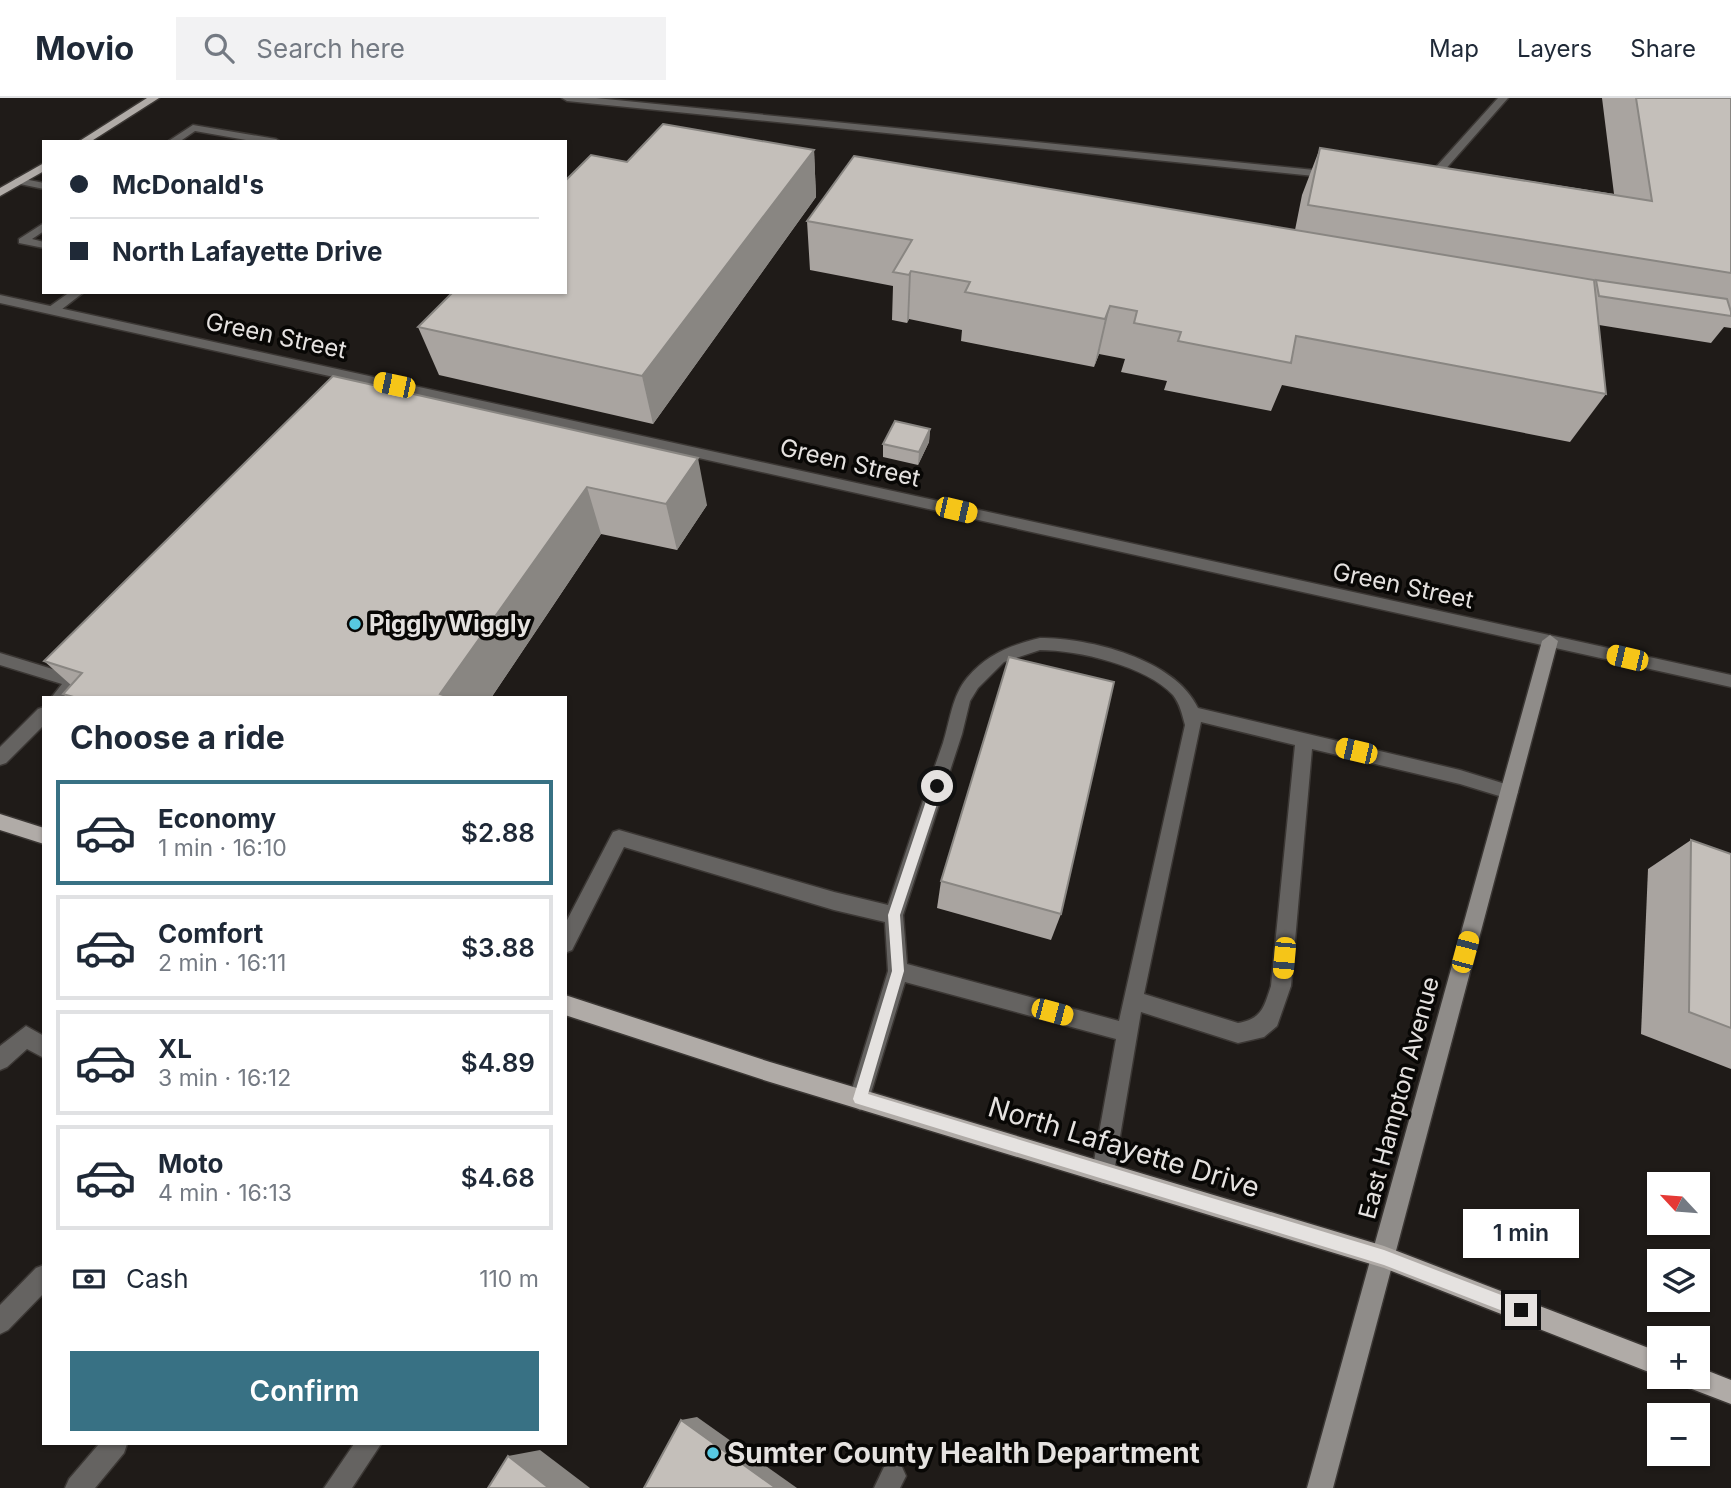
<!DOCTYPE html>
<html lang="en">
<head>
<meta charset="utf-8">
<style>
  :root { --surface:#fff; --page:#f2f2f3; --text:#1f2937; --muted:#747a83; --line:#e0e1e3; --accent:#387184 }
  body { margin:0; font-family:Inter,sans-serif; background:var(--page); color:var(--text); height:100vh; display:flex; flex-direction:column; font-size:26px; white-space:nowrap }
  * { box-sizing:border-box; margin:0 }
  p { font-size:23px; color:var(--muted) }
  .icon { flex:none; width:38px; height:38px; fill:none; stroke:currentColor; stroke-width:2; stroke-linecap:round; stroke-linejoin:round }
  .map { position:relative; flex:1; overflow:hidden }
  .side { position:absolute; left:42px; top:598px; width:525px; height:749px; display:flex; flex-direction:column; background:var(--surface); border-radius:0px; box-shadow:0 2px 5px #0004 }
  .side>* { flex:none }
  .hud { position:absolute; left:42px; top:42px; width:525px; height:154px; border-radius:0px; box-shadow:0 2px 5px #0004; display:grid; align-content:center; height:154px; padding:0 28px; background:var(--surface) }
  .needle { width:46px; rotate:296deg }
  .controls { position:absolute; left:1647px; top:1074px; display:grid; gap:14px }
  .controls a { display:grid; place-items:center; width:63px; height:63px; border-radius:0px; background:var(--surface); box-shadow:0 2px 5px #0004; font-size:35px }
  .end { position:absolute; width:32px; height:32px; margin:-16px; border:9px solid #e5e2e0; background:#111; box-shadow:0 0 0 4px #111 }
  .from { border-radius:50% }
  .bubble { position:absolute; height:49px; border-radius:0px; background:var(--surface); box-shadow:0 2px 5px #0004; font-size:23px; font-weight:600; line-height:49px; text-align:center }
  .car { position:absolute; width:21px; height:42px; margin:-21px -10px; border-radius:9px; box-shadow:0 0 5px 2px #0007; background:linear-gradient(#f5c518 24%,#345 0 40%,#f5c518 0 76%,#345 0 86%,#f5c518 0) }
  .hud b { display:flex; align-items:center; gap:24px; height:66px; font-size:26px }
  .hud b+b { border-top:2px solid var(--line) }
  .hud i { width:18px; height:18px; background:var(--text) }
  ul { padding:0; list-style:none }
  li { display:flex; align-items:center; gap:21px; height:105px; margin:0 14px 10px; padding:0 14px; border:4px solid var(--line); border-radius:0px }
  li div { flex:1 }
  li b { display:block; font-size:26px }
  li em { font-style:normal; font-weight:600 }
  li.active { border-color:var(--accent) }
  li>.icon { width:63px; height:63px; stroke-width:1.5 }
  h2 { padding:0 28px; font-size:32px; line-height:84px }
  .pay { display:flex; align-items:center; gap:18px; height:77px; padding:0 28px; font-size:26px }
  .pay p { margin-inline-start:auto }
  .cta { display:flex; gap:14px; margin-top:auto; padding:14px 28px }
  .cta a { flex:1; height:80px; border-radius:0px; background:var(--accent); color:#fff; font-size:28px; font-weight:600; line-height:80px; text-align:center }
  header { display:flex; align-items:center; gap:42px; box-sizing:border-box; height:98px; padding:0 35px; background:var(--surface); border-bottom:2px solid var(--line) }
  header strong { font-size:33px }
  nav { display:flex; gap:38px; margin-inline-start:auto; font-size:24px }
  .search { width:490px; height:63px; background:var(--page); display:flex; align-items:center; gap:18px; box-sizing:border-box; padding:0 24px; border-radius:0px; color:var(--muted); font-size:26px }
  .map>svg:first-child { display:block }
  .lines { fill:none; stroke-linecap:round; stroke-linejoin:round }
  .lane-casing { stroke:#3b3734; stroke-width:3 }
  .street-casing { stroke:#3b3734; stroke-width:3 }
  .secondary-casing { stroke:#3b3734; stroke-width:3 }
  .primary-casing { stroke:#3b3734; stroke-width:3 }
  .lane { fill:#656361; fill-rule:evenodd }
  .street { fill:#656361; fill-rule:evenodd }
  .secondary { fill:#8f8c89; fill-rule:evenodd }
  .primary { fill:#b0aba7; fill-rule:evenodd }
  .wall { fill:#a9a4a0 }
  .shaded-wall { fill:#898682 }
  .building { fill:#c4bfba; stroke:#898682; stroke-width:2 }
  .route { fill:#e5e2e0 }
  .poi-dot { fill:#57c9e2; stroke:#080705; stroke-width:2.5 }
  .labels { text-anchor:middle; stroke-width:7; stroke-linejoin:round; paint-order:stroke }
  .street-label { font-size:24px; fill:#e5e2e0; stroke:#080705 }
  .poi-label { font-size:24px; font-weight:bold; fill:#e5e2e0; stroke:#080705; text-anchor:start }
  .near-street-label { font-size:28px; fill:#e5e2e0; stroke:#080705 }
  .near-poi-label { font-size:28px; font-weight:bold; fill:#e5e2e0; stroke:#080705; text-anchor:start }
</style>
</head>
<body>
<header>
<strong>Movio</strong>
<div class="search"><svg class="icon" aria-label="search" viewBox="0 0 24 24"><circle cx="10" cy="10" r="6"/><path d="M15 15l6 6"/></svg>Search here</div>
<nav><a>Map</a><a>Layers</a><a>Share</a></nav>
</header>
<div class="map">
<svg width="1731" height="1390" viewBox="0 0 1731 1390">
  <rect width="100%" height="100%" fill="#1f1b18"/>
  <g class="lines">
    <g class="lane-casing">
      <g id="lane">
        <path d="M562 0H596L1334 74 1339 77 1334 80 567 3Z"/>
        <path d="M1498 0H1508L1443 74 1417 79V75L1435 70Z"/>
        <path d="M193 27 276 41 281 44H257L195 33 179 44H167Z"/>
        <path d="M19 80 44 85V91L15 85V81Z"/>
        <path d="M44 125V133L32 141 44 144V150L19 145V141Z"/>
        <path d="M70 194H84L57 215H49V209Z"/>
        <path d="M1040 540C1090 540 1175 561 1198 610L1460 672 1515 689 1518 694 1515 699 1509 701 1460 686 1312 651 1291 888 1277 928 1264 939 1238 945 1141 914 1114 1074 1111 1082 1103 1085 1095 1082 1092 1074 1116 941 905 884 867 1008 860 1012 853 1008 849 1001 888 873 885 824 834 812 624 749 572 852 565 855V826L613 734 619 732 834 794 888 807C906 753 924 699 943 645 950 623 952 598 967 580 987 556 1011 547 1040 540ZM1040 552C1078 552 1146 568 1173 597 1180 606 1182 616 1185 627L1119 923 907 866 903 817 962 636 970 603 978 590 1004 564ZM1201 624 1295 647 1271 888C1264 909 1262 921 1238 925L1144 896Z"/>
        <path d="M0 555 72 577 81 572 89 578 69 600H51L62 586 0 567Z"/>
        <path d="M44 609V627L6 665 0 667V649L38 611Z"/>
        <path d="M26 928 44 938V960L27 951 7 969 0 972V948Z"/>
        <path d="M44 1167V1195L8 1232 0 1236V1207L36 1170Z"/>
        <path d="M99 1346H127L124 1355 95 1390H65L69 1381Z"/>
        <path d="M354 1346H381L352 1390H324Z"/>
        <path d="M893 1365 902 1369 906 1378 900 1390H874L884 1369Z"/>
      </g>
    </g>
    <g class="street-casing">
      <path id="street" d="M0 197 1731 577V589L0 205Z"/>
    </g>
    <g class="secondary-casing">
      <path id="secondary" d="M1550 537 1558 543 1333 1390H1307L1542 543Z"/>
    </g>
    <g class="primary-casing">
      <g id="primary">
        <path d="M147 0H159L90 44H78Z"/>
        <path d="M44 65V73L0 98V90Z"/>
        <path d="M0 716 44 730V746L0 732Z"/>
        <path d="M565 897 770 964 1384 1148 1659 1254V1278L1384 1170 770 984 565 917Z"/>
        <path d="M1698 1269 1731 1282V1306L1684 1288 1681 1279H1698Z"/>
      </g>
    </g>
    <use href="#lane" class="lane"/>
    <use href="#street" class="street"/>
    <use href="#secondary" class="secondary"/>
    <use href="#primary" class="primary"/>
  </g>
  <g class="wall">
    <path d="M1602 0H1731V230L1724 229 1711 245 1599 227 1606 296 1570 344 1282 287 1271 313 1164 292 1167 283 1121 274 1125 261 1099 256 1094 269 961 243 962 232 909 221 907 225 892 222 893 188 810 172 807 123 1295 132 1302 97 1320 50 1614 96Z"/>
    <path d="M814 52 816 99 653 326 439 277 418 229 627 64Z"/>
    <path d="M333 278 707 407 677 452 601 436 491 600H68L63 596 71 587 44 563Z"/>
    <path d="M930 331 929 344 918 367 883 359V346Z"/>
    <path d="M1691 742 1731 756V971L1641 936 1648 771Z"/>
    <path d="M941 783 1061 816 1051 842 937 810Z"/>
  </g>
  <g class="shaded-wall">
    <path d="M814 52 816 99 653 326 642 278Z"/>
    <path d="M911 173 909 221 907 225 909 177Z"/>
    <path d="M1110 208 1099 256 1094 269 1105 221Z"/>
    <path d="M930 331 929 344 918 367 919 354Z"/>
    <path d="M698 360 707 407 677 452 666 406Z"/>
    <path d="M587 389 601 436 491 600H442L440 596Z"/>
    <path d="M697 1319 797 1390H776L681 1322Z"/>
    <path d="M540 1352 590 1390H549L508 1358Z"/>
  </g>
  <g class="building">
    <path d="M1636 0H1731V175L1308 107 1320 50 1652 103Z"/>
    <path d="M663 26 814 52 642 278 418 229 453 194H565V83L591 57 627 64Z"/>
    <path d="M854 58 1594 182 1606 296 1296 238 1291 265 1178 243 1181 234 1134 225 1137 213 1110 208 1105 221 965 194 970 184 911 173 909 177 893 174 912 142 807 123Z"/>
    <path d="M1596 182 1727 201 1731 214V218L1599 198Z"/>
    <path d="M333 278 698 360 666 406 587 389 440 596 452 600H77L63 596 82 575 44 563Z"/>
    <path d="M895 323 930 331 919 354 883 346Z"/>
    <path d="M1009 559 1114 584 1061 816 941 783Z"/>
    <path d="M1691 742 1731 756V930L1689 914Z"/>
    <path d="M681 1322 776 1390H644Z"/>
    <path d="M508 1358 549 1390H488Z"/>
  </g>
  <path class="route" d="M937 683 943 688 900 817 904 873 868 996 1384 1152 1527 1207 1529 1212 1527 1218 1521 1220 1384 1167 855 1005 853 1001 892 873 888 817 931 688Z"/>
  <g class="poi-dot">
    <circle cx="355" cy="526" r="7"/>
    <circle cx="713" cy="1355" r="7"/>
  </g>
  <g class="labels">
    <g class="street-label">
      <text transform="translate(276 238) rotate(12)" y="8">Green Street</text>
      <text transform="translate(850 365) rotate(13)" y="8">Green Street</text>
      <text transform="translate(1403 488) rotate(12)" y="8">Green Street</text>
      <text transform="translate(1399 1000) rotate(-75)" y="8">East Hampton Avenue</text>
    </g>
    <g class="poi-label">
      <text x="369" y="534">Piggly Wiggly</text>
    </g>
    <g class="near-street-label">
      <text transform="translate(1124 1049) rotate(17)" y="10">North Lafayette Drive</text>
    </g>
    <g class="near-poi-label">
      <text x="727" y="1365">Sumter County Health Department</text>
    </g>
  </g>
</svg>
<div class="controls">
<a><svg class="needle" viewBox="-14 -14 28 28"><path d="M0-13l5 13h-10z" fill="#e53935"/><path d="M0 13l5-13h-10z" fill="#747a83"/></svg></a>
<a><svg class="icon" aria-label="layers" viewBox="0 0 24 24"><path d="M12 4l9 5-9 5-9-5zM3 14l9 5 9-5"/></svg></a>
<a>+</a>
<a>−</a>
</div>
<i class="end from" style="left:937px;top:688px"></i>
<i class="end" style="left:1521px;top:1212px"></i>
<div class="bubble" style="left:1463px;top:1111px;width:116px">1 min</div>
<i class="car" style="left:394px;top:287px;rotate:282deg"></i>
<i class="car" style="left:956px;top:412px;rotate:103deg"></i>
<i class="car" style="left:1627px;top:560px;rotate:283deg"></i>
<i class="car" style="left:1356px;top:653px;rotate:283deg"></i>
<i class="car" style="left:1465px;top:854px;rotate:15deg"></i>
<i class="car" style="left:1284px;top:860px;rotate:185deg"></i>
<i class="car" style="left:1052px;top:914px;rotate:105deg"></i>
<div class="hud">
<b><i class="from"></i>McDonald's</b>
<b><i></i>North Lafayette Drive</b>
</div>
<section class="side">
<h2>Choose a ride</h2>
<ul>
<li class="active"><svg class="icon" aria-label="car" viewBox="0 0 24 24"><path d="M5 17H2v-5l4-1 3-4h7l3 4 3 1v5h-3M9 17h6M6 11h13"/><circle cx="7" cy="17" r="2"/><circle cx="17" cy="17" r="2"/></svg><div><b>Economy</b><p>1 min · 16:10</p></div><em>$2.88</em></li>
<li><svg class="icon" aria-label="car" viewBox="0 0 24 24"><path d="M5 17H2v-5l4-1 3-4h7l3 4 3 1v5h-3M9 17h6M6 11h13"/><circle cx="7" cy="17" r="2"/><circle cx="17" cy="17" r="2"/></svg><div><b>Comfort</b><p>2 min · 16:11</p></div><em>$3.88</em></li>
<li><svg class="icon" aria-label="car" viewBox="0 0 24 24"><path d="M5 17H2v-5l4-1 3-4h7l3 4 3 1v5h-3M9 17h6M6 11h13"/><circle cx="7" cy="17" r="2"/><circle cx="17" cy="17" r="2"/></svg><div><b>XL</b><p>3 min · 16:12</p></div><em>$4.89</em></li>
<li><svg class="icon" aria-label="car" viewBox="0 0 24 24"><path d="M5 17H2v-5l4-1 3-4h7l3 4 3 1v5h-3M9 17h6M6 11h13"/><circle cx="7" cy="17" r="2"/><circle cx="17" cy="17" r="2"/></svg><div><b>Moto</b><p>4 min · 16:13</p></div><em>$4.68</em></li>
</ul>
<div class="pay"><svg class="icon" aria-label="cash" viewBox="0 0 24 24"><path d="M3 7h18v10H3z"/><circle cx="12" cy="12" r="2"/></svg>Cash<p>110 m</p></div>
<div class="cta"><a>Confirm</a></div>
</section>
</div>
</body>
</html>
